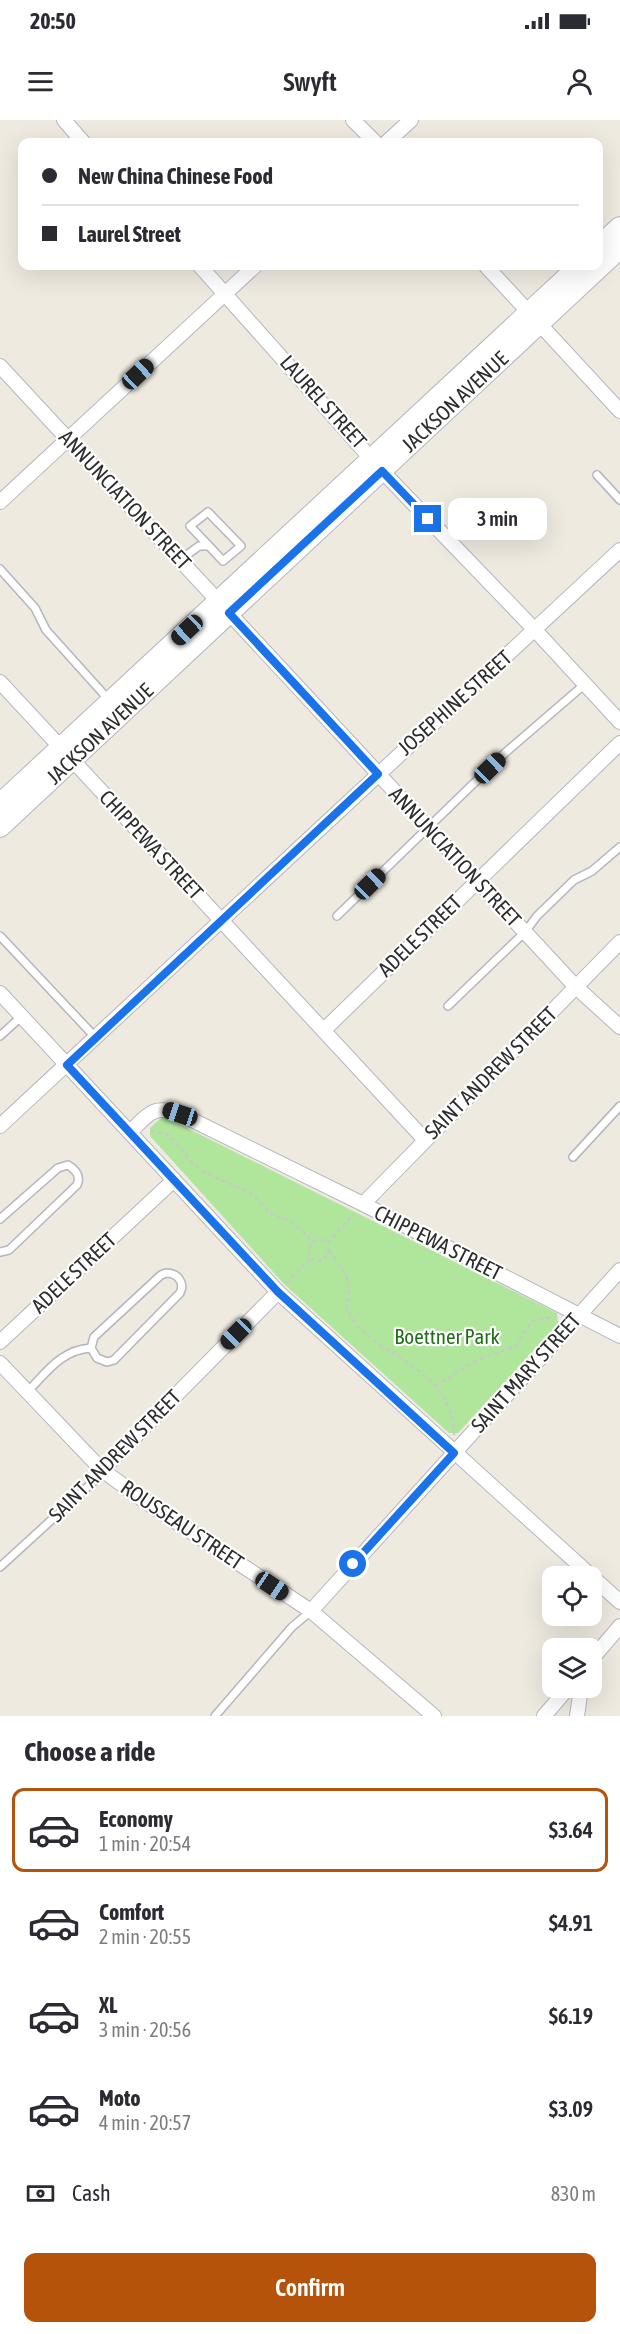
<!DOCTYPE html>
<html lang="en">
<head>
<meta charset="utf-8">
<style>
  :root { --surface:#fff; --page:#f7f7f7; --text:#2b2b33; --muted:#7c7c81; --line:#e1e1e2; --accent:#b45309 }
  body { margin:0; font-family:"Asap Condensed",sans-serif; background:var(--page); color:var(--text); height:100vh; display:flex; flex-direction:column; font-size:22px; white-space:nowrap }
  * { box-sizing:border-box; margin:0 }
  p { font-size:20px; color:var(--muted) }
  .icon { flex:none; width:33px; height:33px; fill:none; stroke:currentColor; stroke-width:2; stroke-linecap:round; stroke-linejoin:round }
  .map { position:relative; height:1596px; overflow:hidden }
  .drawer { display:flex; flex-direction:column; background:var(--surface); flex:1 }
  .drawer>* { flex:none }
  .guide { position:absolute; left:18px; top:18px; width:585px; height:132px; border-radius:12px; box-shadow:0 6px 24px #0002; display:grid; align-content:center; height:132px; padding:0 24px; background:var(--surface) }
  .tools { position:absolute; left:542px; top:1446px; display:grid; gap:12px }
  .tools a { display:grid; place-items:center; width:60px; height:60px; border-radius:12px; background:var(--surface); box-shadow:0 6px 24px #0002; font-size:30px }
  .end { position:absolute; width:27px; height:27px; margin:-14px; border:8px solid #1a73e8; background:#fff; box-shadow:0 0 0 3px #fff }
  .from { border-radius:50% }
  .bubble { position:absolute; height:42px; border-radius:12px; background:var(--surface); box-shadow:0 6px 24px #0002; font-size:20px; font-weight:600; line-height:42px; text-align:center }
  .car { position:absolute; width:18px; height:36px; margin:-18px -9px; border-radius:8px; box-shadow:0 0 4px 2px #0007; background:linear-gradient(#222 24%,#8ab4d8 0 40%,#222 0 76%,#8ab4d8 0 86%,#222 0) }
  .guide b { display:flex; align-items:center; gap:21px; height:57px; font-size:22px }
  .guide b+b { border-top:2px solid var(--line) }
  .guide i { width:15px; height:15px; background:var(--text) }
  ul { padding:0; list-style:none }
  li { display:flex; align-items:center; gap:18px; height:84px; margin:0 12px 9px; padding:0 12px; border:3px solid transparent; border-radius:12px }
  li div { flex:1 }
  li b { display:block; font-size:22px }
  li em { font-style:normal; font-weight:600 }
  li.on { border-color:var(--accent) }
  li>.icon { width:54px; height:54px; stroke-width:1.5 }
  h2 { padding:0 24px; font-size:27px; line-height:72px }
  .pay { display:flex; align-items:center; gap:15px; height:66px; padding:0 24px; font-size:22px }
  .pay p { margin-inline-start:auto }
  .cta { display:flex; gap:12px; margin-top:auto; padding:12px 24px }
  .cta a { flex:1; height:69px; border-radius:12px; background:var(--accent); color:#fff; font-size:24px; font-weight:600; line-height:69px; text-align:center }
  .status { display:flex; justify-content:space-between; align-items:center; height:42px; padding:0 30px; background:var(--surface); direction:ltr }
  .status svg { height:16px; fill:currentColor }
  header { display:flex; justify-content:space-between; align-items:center; height:78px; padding:0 24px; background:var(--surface); font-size:27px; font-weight:600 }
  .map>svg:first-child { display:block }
  .green { fill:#afe69c }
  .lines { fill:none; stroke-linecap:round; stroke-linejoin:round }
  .lane-casing { stroke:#b3b5c1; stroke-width:10 }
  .street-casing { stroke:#b3b5c1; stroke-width:16 }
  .secondary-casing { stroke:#b3b5c1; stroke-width:22 }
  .path { stroke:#c8c8c8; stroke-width:2; stroke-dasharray:4.5 3; stroke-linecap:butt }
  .lane { stroke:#fff; stroke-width:7 }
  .street { stroke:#fff; stroke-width:14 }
  .secondary { stroke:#fff; stroke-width:20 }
  .route { stroke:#1a73e8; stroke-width:8 }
  .labels { text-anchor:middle; stroke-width:4.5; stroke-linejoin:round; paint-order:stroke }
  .street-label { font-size:21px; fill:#2d2d2d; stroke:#fff }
  .park-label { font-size:21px; fill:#246e1a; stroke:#fff }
</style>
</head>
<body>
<div class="status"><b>20:50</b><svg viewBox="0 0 49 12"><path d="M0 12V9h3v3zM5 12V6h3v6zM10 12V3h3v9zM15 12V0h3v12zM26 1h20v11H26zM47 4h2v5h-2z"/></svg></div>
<header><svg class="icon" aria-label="menu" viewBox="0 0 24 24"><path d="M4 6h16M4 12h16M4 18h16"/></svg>Swyft<svg class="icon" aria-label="person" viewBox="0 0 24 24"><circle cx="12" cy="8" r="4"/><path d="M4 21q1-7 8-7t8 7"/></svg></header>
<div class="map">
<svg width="620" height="1596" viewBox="0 0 620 1596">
  <rect width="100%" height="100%" fill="#efeae0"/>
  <path class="green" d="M165 997 557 1193 558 1204 458 1313H449L284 1164 150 1016V1008L161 998Z"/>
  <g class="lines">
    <g class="lane-casing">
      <g id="lane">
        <path d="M597 355 620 380"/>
        <path d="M180 440 199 426H209L223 441 241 426 208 392 190 406 209 426"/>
        <path d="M0 449 35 488 46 510 109 580"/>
        <path d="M337 796 506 632 585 564"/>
        <path d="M0 816 96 918"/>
        <path d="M448 886 525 812 537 796 574 760 592 751 620 727"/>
        <path d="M0 916 22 896"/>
        <path d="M573 1037 620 986"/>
        <path d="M0 1099 58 1048 68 1045C76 1050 81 1056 77 1065L9 1130 0 1132"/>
        <path d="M166 1153C178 1153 185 1163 180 1173L114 1240 107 1242 97 1238 91 1228 94 1217 161 1155Z"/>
        <path d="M27 1272C47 1252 61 1230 91 1228"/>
        <path d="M0 1447 94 1361 102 1350"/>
        <path d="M215 1596 292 1507 311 1491"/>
      </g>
    </g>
    <g class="street-casing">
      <g id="street">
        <path d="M64 0 83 22"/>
        <path d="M353 0 375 22"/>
        <path d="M387 22 411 0"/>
        <path d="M200 146 382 351 535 510 620 602"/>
        <path d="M486 146 620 291"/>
        <path d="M0 246 576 867 620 907"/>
        <path d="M0 382 255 146"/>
        <path d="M0 562 425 1020"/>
        <path d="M0 873 278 1172 620 1482"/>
        <path d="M324 910 620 623"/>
        <path d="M0 1006 620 430"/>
        <path d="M130 1012C149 994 153 984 180 994L363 1084 620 1216"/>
        <path d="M363 1084 620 822"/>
        <path d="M0 1222 174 1060"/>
        <path d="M0 1243 102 1350 146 1382 311 1491 434 1596"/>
        <path d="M102 1350 278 1172"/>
        <path d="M311 1491 620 1150"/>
        <path d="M591 1540 620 1506"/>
        <path d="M544 1596 568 1568"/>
        <path d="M577 1596 581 1568"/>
      </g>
    </g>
    <g class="secondary-casing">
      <g id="secondary">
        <path d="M598 127 620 107"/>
        <path d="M0 684 579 146"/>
        <path d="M0 707 620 128"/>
      </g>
    </g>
    <g class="path">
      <path d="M150 1011 167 1014 176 1022 193 1044 206 1053 251 1073 271 1094 291 1101 313 1121"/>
      <path d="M329 1131C342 1147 355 1163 346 1184 358 1236 453 1239 454 1315"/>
      <path d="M310 1139 320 1141C328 1136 329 1132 329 1122"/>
      <path d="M286 1163 310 1139 309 1128 313 1121 323 1120 329 1122 353 1095"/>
      <path d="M435 1266 477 1240 516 1226 532 1201 555 1197"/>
    </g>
    <use href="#lane" class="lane"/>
    <use href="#street" class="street"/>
    <use href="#secondary" class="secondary"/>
  </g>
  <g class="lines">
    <path class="route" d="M353 1444 454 1333 278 1172 67 945 378 654 229 493 382 351 428 399"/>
  </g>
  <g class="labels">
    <g class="street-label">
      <text transform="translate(323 282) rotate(48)" y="7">LAUREL STREET</text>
      <text transform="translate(455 282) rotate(-43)" y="7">JACKSON AVENUE</text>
      <text transform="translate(125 380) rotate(47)" y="7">ANNUNCIATION STREET</text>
      <text transform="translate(455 583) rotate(-42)" y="7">JOSEPHINE STREET</text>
      <text transform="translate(100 614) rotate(-43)" y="7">JACKSON AVENUE</text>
      <text transform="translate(151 725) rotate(47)" y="7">CHIPPEWA STREET</text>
      <text transform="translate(455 737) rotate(47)" y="7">ANNUNCIATION STREET</text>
      <text transform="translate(420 816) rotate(-44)" y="7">ADELE STREET</text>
      <text transform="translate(491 953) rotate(-45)" y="7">SAINT ANDREW STREET</text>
      <text transform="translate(438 1123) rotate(27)" y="7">CHIPPEWA STREET</text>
      <text transform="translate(74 1153) rotate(-43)" y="7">ADELE STREET</text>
      <text transform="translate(526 1253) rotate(-48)" y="7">SAINT MARY STREET</text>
      <text transform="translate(115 1336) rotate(-45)" y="7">SAINT ANDREW STREET</text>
      <text transform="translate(182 1405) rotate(34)" y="7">ROUSSEAU STREET</text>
    </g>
    <g class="park-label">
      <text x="447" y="1224">Boettner Park</text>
    </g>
  </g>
</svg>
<div class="tools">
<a><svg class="icon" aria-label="locate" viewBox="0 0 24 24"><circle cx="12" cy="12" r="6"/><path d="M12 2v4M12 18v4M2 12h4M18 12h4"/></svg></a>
<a><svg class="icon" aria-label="layers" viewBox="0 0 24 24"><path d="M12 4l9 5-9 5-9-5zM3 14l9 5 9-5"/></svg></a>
</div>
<i class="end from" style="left:353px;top:1444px"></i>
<i class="end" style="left:428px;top:399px"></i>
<div class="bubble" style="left:448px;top:378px;width:99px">3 min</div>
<i class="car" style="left:138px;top:254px;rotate:47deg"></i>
<i class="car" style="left:187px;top:510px;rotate:227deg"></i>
<i class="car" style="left:490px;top:648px;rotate:46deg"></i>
<i class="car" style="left:370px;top:764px;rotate:46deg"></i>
<i class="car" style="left:180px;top:994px;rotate:288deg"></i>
<i class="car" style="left:236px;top:1214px;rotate:225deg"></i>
<i class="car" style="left:272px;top:1466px;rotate:124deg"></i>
<div class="guide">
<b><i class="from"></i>New China Chinese Food</b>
<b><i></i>Laurel Street</b>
</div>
</div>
<section class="drawer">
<h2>Choose a ride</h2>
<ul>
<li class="on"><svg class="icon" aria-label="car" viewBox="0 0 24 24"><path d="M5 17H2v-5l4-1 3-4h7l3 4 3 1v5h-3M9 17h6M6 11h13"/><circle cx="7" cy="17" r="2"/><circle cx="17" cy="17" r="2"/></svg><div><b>Economy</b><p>1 min · 20:54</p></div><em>$3.64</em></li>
<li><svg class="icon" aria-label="car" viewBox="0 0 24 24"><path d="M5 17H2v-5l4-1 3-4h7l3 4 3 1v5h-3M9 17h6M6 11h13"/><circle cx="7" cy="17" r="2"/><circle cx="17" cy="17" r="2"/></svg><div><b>Comfort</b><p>2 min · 20:55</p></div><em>$4.91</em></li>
<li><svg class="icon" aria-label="car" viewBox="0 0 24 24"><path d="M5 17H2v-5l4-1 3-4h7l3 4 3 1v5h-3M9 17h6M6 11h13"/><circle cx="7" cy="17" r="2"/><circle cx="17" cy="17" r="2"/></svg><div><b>XL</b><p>3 min · 20:56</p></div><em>$6.19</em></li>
<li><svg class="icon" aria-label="car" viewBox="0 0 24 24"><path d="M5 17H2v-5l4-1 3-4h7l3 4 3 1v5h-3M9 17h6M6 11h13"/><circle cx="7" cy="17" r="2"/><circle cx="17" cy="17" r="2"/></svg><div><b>Moto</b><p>4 min · 20:57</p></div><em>$3.09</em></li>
</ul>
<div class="pay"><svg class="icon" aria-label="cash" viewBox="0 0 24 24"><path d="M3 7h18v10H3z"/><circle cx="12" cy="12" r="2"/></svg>Cash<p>830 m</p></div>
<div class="cta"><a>Confirm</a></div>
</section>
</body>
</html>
